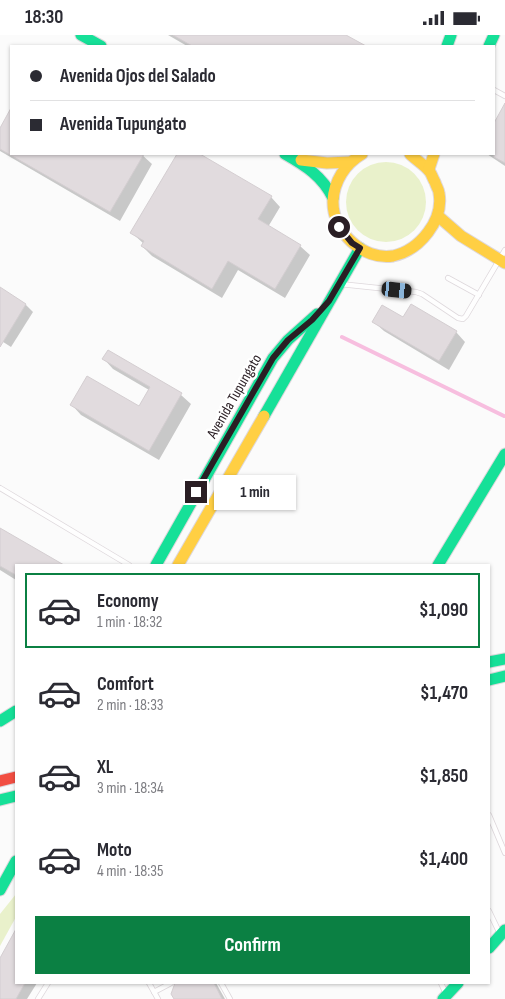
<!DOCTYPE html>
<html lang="en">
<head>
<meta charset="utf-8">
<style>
  :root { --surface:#fff; --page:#f7f7f7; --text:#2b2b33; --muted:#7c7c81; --line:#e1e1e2; --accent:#0b8043 }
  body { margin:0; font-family:"Sofia Sans Condensed",sans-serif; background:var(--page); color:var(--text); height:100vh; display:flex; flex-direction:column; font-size:19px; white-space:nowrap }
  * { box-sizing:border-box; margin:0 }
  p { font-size:16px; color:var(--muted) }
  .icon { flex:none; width:28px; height:28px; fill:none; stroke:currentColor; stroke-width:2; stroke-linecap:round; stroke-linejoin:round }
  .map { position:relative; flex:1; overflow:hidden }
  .panel { position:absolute; left:15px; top:529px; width:475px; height:420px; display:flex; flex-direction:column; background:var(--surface); border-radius:0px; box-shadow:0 1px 4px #0004 }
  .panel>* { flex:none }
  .top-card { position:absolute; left:10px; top:10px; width:485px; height:110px; border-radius:0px; box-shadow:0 1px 4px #0004; display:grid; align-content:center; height:110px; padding:0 20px; background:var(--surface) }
  .end { position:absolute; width:22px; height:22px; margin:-11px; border:6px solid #2a1e24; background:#fff; box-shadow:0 0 0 2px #fff }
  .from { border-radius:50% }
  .bubble { position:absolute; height:35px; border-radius:0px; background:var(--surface); box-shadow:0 1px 4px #0004; font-size:16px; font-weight:700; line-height:35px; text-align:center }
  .car { position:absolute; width:15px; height:30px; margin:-15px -8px; border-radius:6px; box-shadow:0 0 4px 1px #0007; background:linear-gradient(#222 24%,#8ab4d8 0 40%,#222 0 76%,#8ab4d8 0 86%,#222 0) }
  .top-card b { display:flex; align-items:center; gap:18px; height:48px; font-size:19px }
  .top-card b+b { border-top:1px solid var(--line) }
  .top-card i { width:12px; height:12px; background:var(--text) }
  ul { padding:9px 0 0; list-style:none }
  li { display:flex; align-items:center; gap:15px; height:75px; margin:0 10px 8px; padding:0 10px; border:2px solid transparent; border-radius:0px }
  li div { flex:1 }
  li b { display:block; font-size:19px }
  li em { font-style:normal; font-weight:700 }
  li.active { border-color:var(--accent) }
  li>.icon { width:45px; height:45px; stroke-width:1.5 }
  .button { display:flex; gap:10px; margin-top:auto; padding:10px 20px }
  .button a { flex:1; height:58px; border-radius:0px; background:var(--accent); color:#fff; font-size:20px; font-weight:700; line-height:58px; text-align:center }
  .status { display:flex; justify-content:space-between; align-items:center; height:35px; padding:0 25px; background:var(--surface); direction:ltr }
  .status svg { height:14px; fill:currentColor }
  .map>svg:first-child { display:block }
  .green { fill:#e9f1cb }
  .shadow { fill:#0003 }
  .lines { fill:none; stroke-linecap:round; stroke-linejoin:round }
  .stream { stroke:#f7bedf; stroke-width:4 }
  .building { fill:#e1dbde; stroke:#d4ced1 }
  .lane-casing { stroke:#ded8dc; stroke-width:6 }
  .fast-casing { stroke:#ded8dc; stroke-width:13 }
  .slow-casing { stroke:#ded8dc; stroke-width:13 }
  .jam-casing { stroke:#ded8dc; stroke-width:13 }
  .lane { stroke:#fefefe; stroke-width:4.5 }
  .fast { stroke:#16e098; stroke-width:11 }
  .slow { stroke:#ffcf43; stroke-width:11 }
  .jam { stroke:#f24e42; stroke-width:11 }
  .route { stroke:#2a1e24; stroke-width:6 }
  .labels { text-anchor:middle; stroke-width:5; stroke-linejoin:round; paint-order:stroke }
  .street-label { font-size:15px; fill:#2a1e24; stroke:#fff }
</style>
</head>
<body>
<div class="status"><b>18:30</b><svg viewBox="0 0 49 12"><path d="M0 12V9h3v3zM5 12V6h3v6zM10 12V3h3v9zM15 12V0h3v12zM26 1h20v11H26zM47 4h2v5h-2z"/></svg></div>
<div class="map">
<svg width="505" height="964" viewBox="0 0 505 964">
  <rect width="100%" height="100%" fill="#fbfbfb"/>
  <g class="green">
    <circle cx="386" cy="167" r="40"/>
    <path d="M16 859V882L0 911V879Z"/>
  </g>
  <g class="shadow">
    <path d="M168 0H344L363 11H187Z"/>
    <path d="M11 76V119H141L152 129 120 186 0 116V96Z"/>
    <path d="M501 78 505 80V131L487 119H494V90Z"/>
    <path d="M178 119H198L271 162 280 172 268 192 300 211 310 220 285 263 238 235 222 263 152 221 142 211 144 209 132 198Z"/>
    <path d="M0 254 26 270 33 277 11 312 0 305Z"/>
    <path d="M404 284 456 297 465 307 449 335 384 296 374 287Z"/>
    <path d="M108 317 181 360 191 369 159 425 81 380 72 370 139 372 149 355 113 334 104 324Z"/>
    <path d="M0 495 61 530H16V545L0 535Z"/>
    <path d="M16 897V948H37L27 964H0V925Z"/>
    <path d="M176 948H216L225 964H175Z"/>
  </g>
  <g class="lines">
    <path class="stream" d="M342 302 504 381"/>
  </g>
  <g class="building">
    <path d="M173 0H346L366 11H192Z"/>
    <path d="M505 68V128L494 122V88Z"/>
    <path d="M11 73V119H144L110 177 0 114V93Z"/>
    <path d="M177 119H200L272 161 258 184 301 210 275 254 228 226 212 254 141 211 144 206 130 198Z"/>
    <path d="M0 252 26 269 0 312Z"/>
    <path d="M411 269 457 296 439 326 372 287 382 270 403 282Z"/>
    <path d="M108 315 182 358 149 416 70 370 87 341 139 371 150 352 102 324Z"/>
    <path d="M0 493 64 530H16V540L0 531Z"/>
    <path d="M16 894V948H25L16 964H0V923Z"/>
    <path d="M175 948H214L222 964H174L171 959Z"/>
  </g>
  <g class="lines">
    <g class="lane-casing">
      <g id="lane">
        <path d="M494 55 505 61"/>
        <path d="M448 243 479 260"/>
        <path d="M340 249 416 257 422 259 458 283 463 284 466 281 505 215"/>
        <path d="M0 453 129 530"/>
        <path d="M489 780 505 818"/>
        <path d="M489 876 500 899"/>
        <path d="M149 948 158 964"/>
        <path d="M221 948 230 964"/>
        <path d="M441 948 446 959"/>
        <path d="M154 957 171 948"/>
        <path d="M38 964 48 948"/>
      </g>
    </g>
    <g class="fast-casing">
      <g id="fast">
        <path d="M81 0 101 11"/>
        <path d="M447 11 451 0"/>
        <path d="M489 11 494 0"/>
        <path d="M285 119C306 131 322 141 333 163"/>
        <path d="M264 381 360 213"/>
        <path d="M156 530 273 323 288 305 317 279"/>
        <path d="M438 530 505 419"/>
        <path d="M489 627 505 624"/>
        <path d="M489 645 505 641"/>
        <path d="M0 686 16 676"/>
        <path d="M0 765 16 761"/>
        <path d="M0 855 16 826"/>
        <path d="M489 913 505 895"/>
        <path d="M443 964 458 948"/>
      </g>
    </g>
    <g class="slow-casing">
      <g id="slow">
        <path d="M362 119C345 129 334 146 333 166 332 196 363 226 393 221 420 215 444 185 439 158 439 155 436 151 435 147 433 144 432 140 430 137 425 130 416 125 410 119"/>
        <path d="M301 125 327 128 350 127"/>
        <path d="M429 134 434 119"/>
        <path d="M438 181 461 201 505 228"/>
        <path d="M178 530 264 381"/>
      </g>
    </g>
    <g class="jam-casing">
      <path id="jam" d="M0 746 16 742"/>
    </g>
    <use href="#lane" class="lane"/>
    <use href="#fast" class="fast"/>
    <use href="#slow" class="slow"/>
    <use href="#jam" class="jam"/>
  </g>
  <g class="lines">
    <path class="route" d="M196 457 273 323 288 305 312 285 329 266 360 213 352 208 339 192"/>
  </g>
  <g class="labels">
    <g class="street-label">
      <text transform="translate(234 361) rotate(-60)" y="5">Avenida Tupungato</text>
    </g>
  </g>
</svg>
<i class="end from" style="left:339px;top:192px"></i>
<i class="end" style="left:196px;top:457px"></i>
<div class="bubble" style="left:214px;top:440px;width:82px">1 min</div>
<i class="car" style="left:397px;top:255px;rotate:96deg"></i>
<div class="top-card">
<b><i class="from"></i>Avenida Ojos del Salado</b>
<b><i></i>Avenida Tupungato</b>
</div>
<section class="panel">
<ul>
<li class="active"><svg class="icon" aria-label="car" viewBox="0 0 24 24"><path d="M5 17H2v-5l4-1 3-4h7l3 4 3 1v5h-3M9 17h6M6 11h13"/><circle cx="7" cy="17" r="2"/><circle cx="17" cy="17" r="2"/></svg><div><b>Economy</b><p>1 min · 18:32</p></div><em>$1,090</em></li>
<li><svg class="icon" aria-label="car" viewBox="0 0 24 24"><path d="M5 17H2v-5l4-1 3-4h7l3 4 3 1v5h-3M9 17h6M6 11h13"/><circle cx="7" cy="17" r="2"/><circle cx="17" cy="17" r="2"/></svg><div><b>Comfort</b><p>2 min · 18:33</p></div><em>$1,470</em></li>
<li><svg class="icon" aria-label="car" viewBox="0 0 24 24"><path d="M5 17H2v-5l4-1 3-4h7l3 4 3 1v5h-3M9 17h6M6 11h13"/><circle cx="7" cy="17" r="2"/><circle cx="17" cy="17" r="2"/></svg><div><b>XL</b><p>3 min · 18:34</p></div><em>$1,850</em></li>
<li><svg class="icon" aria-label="car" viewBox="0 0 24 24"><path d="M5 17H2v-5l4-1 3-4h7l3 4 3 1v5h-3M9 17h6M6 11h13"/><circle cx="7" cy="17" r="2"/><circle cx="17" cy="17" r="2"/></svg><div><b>Moto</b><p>4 min · 18:35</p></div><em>$1,400</em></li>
</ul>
<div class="button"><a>Confirm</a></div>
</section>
</div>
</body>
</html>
